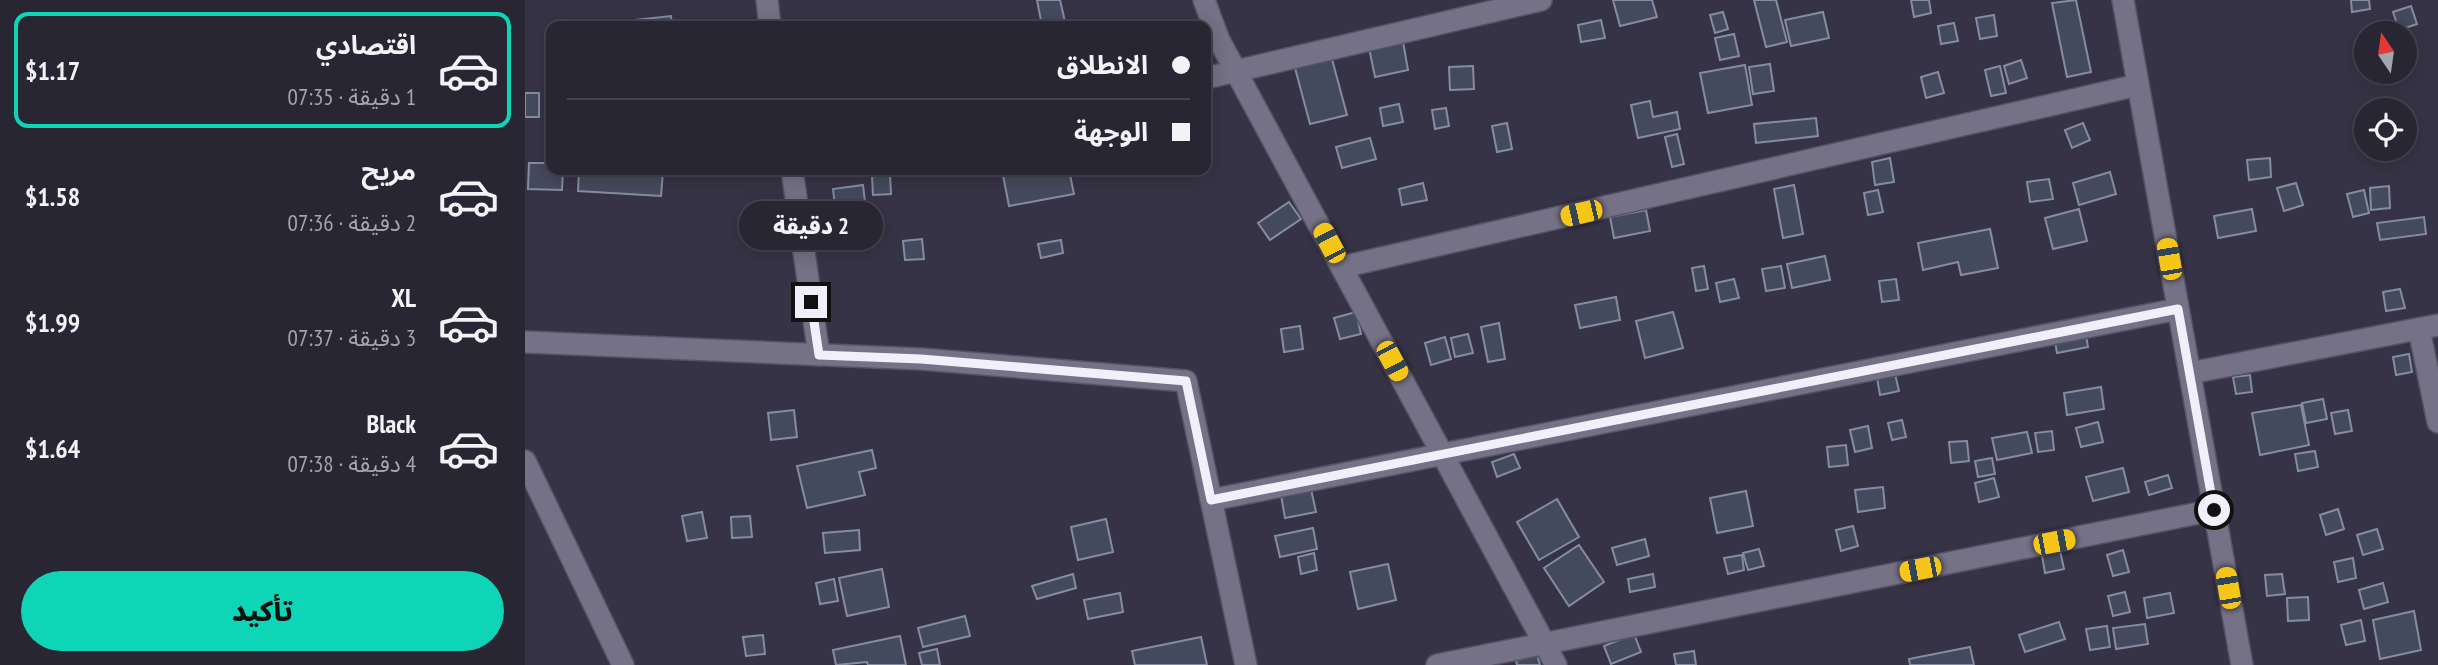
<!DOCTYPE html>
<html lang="ar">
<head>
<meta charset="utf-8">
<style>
  :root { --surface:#292634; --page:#353240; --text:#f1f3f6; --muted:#a5a5ac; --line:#45434f; --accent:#0dd5b5 }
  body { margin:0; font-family:"PT Sans Narrow","Noto Sans Arabic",sans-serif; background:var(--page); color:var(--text); direction:rtl; height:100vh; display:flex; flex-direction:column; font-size:26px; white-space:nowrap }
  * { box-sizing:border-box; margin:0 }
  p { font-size:23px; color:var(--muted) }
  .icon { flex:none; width:38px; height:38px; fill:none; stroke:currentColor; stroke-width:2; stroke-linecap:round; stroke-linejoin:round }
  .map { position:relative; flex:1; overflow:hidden; direction:ltr }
  .side { display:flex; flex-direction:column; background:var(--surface); width:525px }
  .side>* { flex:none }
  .top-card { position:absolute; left:21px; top:21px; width:665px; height:154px; border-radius:14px; box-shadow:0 4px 18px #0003,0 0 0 2px var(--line); direction:rtl; display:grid; align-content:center; height:154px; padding:0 21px; background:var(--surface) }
  .needle { width:46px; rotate:347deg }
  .controls { position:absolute; left:1829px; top:21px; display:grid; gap:14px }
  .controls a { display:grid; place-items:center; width:63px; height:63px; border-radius:50%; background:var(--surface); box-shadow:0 4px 18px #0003,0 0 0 2px var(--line); font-size:35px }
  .end { position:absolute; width:32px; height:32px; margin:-16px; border:9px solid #f1effb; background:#111; box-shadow:0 0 0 4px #111 }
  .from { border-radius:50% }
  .bubble { position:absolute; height:49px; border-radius:24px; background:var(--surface); box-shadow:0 4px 18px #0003,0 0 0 2px var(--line); font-size:23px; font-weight:800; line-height:49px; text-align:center; direction:rtl }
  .car { position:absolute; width:21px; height:42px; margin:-21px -10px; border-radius:9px; box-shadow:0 0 5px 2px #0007; background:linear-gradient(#f5c518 24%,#345 0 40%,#f5c518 0 76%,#345 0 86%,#f5c518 0) }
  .top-card b { display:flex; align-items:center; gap:24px; height:66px; font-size:26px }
  .top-card b+b { border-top:2px solid var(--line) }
  .top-card i { width:18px; height:18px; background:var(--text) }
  ul { padding:12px 0 0; list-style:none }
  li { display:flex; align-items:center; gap:21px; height:116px; margin:0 14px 10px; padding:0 7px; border:4px solid transparent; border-radius:14px }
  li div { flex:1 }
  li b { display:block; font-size:26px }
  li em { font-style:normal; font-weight:800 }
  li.selected { border-color:var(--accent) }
  li>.icon { width:63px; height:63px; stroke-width:1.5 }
  .cta { display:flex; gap:14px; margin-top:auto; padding:14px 21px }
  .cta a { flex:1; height:80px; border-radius:42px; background:var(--accent); color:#111; font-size:28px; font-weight:800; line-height:80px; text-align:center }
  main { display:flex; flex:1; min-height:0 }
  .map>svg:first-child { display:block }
  .building { fill:#444a5d; stroke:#858ca1; stroke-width:2 }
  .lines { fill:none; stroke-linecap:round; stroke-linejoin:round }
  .street-casing { stroke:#565262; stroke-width:24 }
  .street { stroke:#757186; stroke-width:21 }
  .route { stroke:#f1effb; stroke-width:9 }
</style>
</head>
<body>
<main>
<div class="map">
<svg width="1913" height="665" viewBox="0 0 1913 665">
  <rect width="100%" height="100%" fill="#373346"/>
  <g class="building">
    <path d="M512 0H535L541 26H517Z"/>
    <path d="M1088 0H1127L1132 17 1095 26Z"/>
    <path d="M1229 0H1251L1262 42 1241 47Z"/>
    <path d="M1386 0H1404L1406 13 1389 17Z"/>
    <path d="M1551 0 1566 72 1542 77 1527 3Z"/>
    <path d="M1826 0H1844L1845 9 1827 12Z"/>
    <path d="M1886 6 1892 24 1874 30 1868 12Z"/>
    <path d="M1198 12 1203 29 1190 33 1185 15Z"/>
    <path d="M1298 12 1304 38 1266 46 1260 20Z"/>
    <path d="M1469 15 1472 36 1455 39 1451 18Z"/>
    <path d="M146 16 147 26H64V25Z"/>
    <path d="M1076 20 1080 38 1056 42 1053 25Z"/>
    <path d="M1429 23 1433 41 1416 44 1413 26Z"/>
    <path d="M1209 34 1214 56 1195 60 1190 38Z"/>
    <path d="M877 36 883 70 850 77 843 43Z"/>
    <path d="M807 59 822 115 785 124 770 68Z"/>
    <path d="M1496 60 1502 78 1484 84 1479 66Z"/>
    <path d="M1245 64 1249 91 1228 94 1224 67Z"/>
    <path d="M1220 65 1227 105 1183 113 1175 73Z"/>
    <path d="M948 66 949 89 925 90 924 67Z"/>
    <path d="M1475 66 1481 93 1466 96 1460 70Z"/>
    <path d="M1413 72 1419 93 1401 98 1396 77Z"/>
    <rect x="0" y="93" width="14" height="24"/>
    <path d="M1125 101 1128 117 1152 112 1155 129 1113 138 1106 105Z"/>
    <path d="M874 104 878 122 858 126 855 108Z"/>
    <path d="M921 108 924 126 910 129 907 110Z"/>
    <path d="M1291 118 1293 136 1231 143 1229 124Z"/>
    <path d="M982 123 987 149 972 152 967 126Z"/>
    <path d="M1558 123 1565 140 1547 148 1540 130Z"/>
    <path d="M1152 134 1159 164 1147 167 1140 137Z"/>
    <path d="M845 138 851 159 817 168 811 147Z"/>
    <path d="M1365 158 1369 182 1350 185 1347 162Z"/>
    <path d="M1745 158 1746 177 1724 180 1722 160Z"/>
    <path d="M4 163H26V170H38L37 190 3 189Z"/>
    <path d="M54 170 138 171 136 196 53 191Z"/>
    <path d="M477 170H544L549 194 484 206Z"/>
    <path d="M1585 172 1591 194 1554 205 1548 183Z"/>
    <path d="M365 175 366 194 348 195 347 176Z"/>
    <path d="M1524 179 1528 199 1505 202 1502 182Z"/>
    <path d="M898 183 902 200 877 205 874 189Z"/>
    <path d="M1771 183 1778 205 1759 211 1752 188Z"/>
    <path d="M338 185 341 210 311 214 308 189Z"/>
    <path d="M1269 185 1278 234 1258 238 1249 189Z"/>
    <path d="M1864 186 1865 208 1846 210 1845 188Z"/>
    <path d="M1353 190 1358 212 1343 215 1339 193Z"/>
    <path d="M1839 190 1844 213 1828 217 1822 194Z"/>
    <path d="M764 202 776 219 745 240 733 223Z"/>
    <path d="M1554 209 1562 241 1528 249 1520 218Z"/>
    <path d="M1727 209 1731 231 1693 238 1689 216Z"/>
    <path d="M1121 210 1125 231 1089 238 1085 217Z"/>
    <path d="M1899 217 1901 234 1855 240 1852 223Z"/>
    <path d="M1465 229 1473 268 1436 275 1433 262 1398 270 1393 243Z"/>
    <path d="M397 239 399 259 380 260 378 241Z"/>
    <path d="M536 240 538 253 516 258 513 244Z"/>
    <path d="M1300 256 1305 280 1267 288 1262 264Z"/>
    <path d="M1179 266 1183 289 1171 291 1167 268Z"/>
    <path d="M1256 266 1260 288 1241 291 1237 269Z"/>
    <path d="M1209 279 1214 298 1195 302 1191 283Z"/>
    <path d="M1371 279 1374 300 1357 302 1354 281Z"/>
    <path d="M1875 289 1880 308 1861 311 1858 292Z"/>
    <path d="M1091 297 1095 320 1055 328 1050 305Z"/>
    <path d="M831 312 836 334 815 339 809 318Z"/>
    <path d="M1148 312 1158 348 1120 358 1111 321Z"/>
    <path d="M974 323 980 359 963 362 956 327Z"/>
    <path d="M775 326 778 349 759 352 756 329Z"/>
    <path d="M1560 329 1563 347 1532 353 1529 335Z"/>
    <path d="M943 334 948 353 930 357 926 338Z"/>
    <path d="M920 337 926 359 906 365 900 343Z"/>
    <path d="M1884 354 1887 372 1871 375 1868 357Z"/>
    <path d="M1370 374 1374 391 1355 395 1352 378Z"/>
    <path d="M1725 375 1727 392 1711 394 1708 377Z"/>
    <path d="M1576 387 1579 409 1542 415 1539 393Z"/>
    <path d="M1798 399 1802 419 1781 423 1777 403Z"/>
    <path d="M1776 405 1784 445 1735 455 1727 413Z"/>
    <path d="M269 410 272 437 246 440 243 413Z"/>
    <path d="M1823 410 1827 431 1810 434 1806 413Z"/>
    <path d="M1377 420 1381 437 1367 440 1363 423Z"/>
    <path d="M1573 422 1578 442 1556 447 1551 428Z"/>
    <path d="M1343 426 1347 448 1330 452 1325 430Z"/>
    <path d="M1527 431 1529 450 1513 452 1510 433Z"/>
    <path d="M1502 432 1507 453 1472 460 1467 438Z"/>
    <path d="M1442 441 1444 461 1426 463 1424 442Z"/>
    <path d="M1321 445 1323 465 1304 467 1302 447Z"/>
    <path d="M347 450 351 468 334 472 340 495 282 508 272 466Z"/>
    <path d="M1790 451 1793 467 1773 471 1770 454Z"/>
    <path d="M989 454 995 468 972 477 967 462Z"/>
    <path d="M1467 458 1470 474 1453 477 1450 461Z"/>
    <path d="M1598 468 1604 492 1568 501 1561 477Z"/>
    <path d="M1643 475 1647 488 1624 495 1620 482Z"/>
    <path d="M1469 478 1474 497 1454 502 1450 483Z"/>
    <path d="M1358 487 1360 508 1333 512 1330 490Z"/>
    <path d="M786 489 791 512 760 518 756 495Z"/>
    <path d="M1221 491 1228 526 1192 533 1185 498Z"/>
    <path d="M1032 499 1054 537 1014 560 992 522Z"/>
    <path d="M1813 509 1819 529 1801 535 1795 515Z"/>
    <path d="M177 512 182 538 162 541 157 516Z"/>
    <path d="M225 516 227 537 207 538 206 517Z"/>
    <path d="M581 519 588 552 553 560 546 527Z"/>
    <path d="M1328 526 1333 546 1316 551 1311 530Z"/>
    <path d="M788 528 792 549 755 557 750 536Z"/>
    <path d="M1852 529 1858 549 1838 555 1832 535Z"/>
    <path d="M334 530 335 550 300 553 298 533Z"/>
    <path d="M1120 539 1124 556 1092 565 1087 548Z"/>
    <path d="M1054 545 1079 582 1044 606 1019 568Z"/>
    <path d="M1534 546 1539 569 1520 573 1516 550Z"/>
    <path d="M1234 549 1239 566 1223 570 1218 553Z"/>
    <path d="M1598 550 1604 572 1588 576 1582 555Z"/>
    <path d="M789 553 792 570 776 574 773 557Z"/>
    <path d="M1217 555 1219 570 1203 574 1199 558Z"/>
    <path d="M1828 558 1831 578 1813 582 1809 562Z"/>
    <path d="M863 564 871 600 833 609 825 572Z"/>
    <path d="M357 569 364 607 322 616 314 578Z"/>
    <path d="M548 574 551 588 512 599 507 586Z"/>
    <path d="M1128 574 1130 587 1105 592 1103 579Z"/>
    <path d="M1757 574 1760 594 1742 596 1740 575Z"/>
    <path d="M309 579 313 601 295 604 291 583Z"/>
    <path d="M1858 583 1863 602 1839 609 1834 590Z"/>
    <path d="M1600 592 1605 612 1588 616 1583 596Z"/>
    <path d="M595 593 598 612 563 619 559 600Z"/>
    <path d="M1645 593 1649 613 1622 618 1619 598Z"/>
    <path d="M1783 597 1784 620 1763 621 1762 598Z"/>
    <path d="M1889 611 1896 650 1855 659 1848 620Z"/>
    <path d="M440 616 445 636 398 647 393 628Z"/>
    <path d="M1836 620 1840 641 1821 645 1816 625Z"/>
    <path d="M1534 622 1540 639 1500 652 1494 635Z"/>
    <path d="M1620 624 1623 644 1591 649 1588 628Z"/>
    <path d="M1582 626 1585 647 1565 650 1561 629Z"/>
    <path d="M1109 634 1116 652 1086 664 1079 646Z"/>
    <path d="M238 635 240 654 221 656 218 637Z"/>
    <path d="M375 636 381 665H343L342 662 311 665 308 650Z"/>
    <path d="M676 637 682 665H610L607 651Z"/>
    <path d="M1445 647 1449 665H1385L1384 659Z"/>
    <path d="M412 649 415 665H397L394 653Z"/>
    <path d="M1169 651 1171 665H1151L1149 654Z"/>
    <path d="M1012 654 1015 665H992L991 661Z"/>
  </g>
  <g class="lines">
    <g class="street-casing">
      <g id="street">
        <path d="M242 0 245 26"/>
        <path d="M679 0 694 40 1031 665"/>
        <path d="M1598 0 1717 665"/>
        <path d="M681 78 1016 0"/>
        <path d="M267 170 294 355"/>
        <path d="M817 267 1613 85"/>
        <path d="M1894 329 1913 422"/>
        <path d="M0 342 396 359 661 381 721 665"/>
        <path d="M1665 373 1913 325"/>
        <path d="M0 461 98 665"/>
        <path d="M686 500 1653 309"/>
        <path d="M912 665 1689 510"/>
      </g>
    </g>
    <use href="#street" class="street"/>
  </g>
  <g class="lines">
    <path class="route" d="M286 302 294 355 396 359 661 381 686 500 1653 309 1689 510"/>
  </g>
</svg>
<div class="controls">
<a><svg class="needle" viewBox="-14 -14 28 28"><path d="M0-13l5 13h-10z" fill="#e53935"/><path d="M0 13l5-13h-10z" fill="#a5a5ac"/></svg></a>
<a><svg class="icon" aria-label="locate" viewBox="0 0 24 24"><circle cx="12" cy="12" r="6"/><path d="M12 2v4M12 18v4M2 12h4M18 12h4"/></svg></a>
</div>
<i class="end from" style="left:1689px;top:510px"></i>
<i class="end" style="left:286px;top:302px"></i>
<div class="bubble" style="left:214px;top:201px;width:144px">2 دقيقة</div>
<i class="car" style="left:1056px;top:213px;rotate:257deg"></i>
<i class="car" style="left:804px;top:243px;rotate:332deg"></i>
<i class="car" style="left:1644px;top:259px;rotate:350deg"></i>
<i class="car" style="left:867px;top:361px;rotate:152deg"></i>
<i class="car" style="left:1529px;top:542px;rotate:79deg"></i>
<i class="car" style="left:1395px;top:569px;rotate:259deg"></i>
<i class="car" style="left:1703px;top:588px;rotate:350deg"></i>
<div class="top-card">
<b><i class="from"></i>الانطلاق</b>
<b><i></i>الوجهة</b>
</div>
</div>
<section class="side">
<ul>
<li class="selected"><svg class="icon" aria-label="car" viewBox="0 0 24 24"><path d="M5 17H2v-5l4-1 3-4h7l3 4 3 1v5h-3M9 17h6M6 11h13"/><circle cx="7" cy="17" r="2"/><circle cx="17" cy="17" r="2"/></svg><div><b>اقتصادي</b><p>1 دقيقة · 07:35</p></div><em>$1.17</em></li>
<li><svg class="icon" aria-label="car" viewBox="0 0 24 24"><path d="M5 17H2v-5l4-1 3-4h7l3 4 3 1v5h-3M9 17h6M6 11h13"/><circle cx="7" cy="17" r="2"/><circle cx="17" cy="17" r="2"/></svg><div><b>مريح</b><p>2 دقيقة · 07:36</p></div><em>$1.58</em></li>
<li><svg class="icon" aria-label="car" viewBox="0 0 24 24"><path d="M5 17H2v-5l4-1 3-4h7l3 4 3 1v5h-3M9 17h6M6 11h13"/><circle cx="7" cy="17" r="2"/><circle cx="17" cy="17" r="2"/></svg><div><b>XL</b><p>3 دقيقة · 07:37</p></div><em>$1.99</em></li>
<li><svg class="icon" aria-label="car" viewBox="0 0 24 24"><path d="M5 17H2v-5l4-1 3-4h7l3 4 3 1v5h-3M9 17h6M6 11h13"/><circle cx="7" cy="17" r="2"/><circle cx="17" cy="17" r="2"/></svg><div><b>Black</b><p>4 دقيقة · 07:38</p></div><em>$1.64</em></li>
</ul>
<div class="cta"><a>تأكيد</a></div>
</section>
</main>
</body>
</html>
